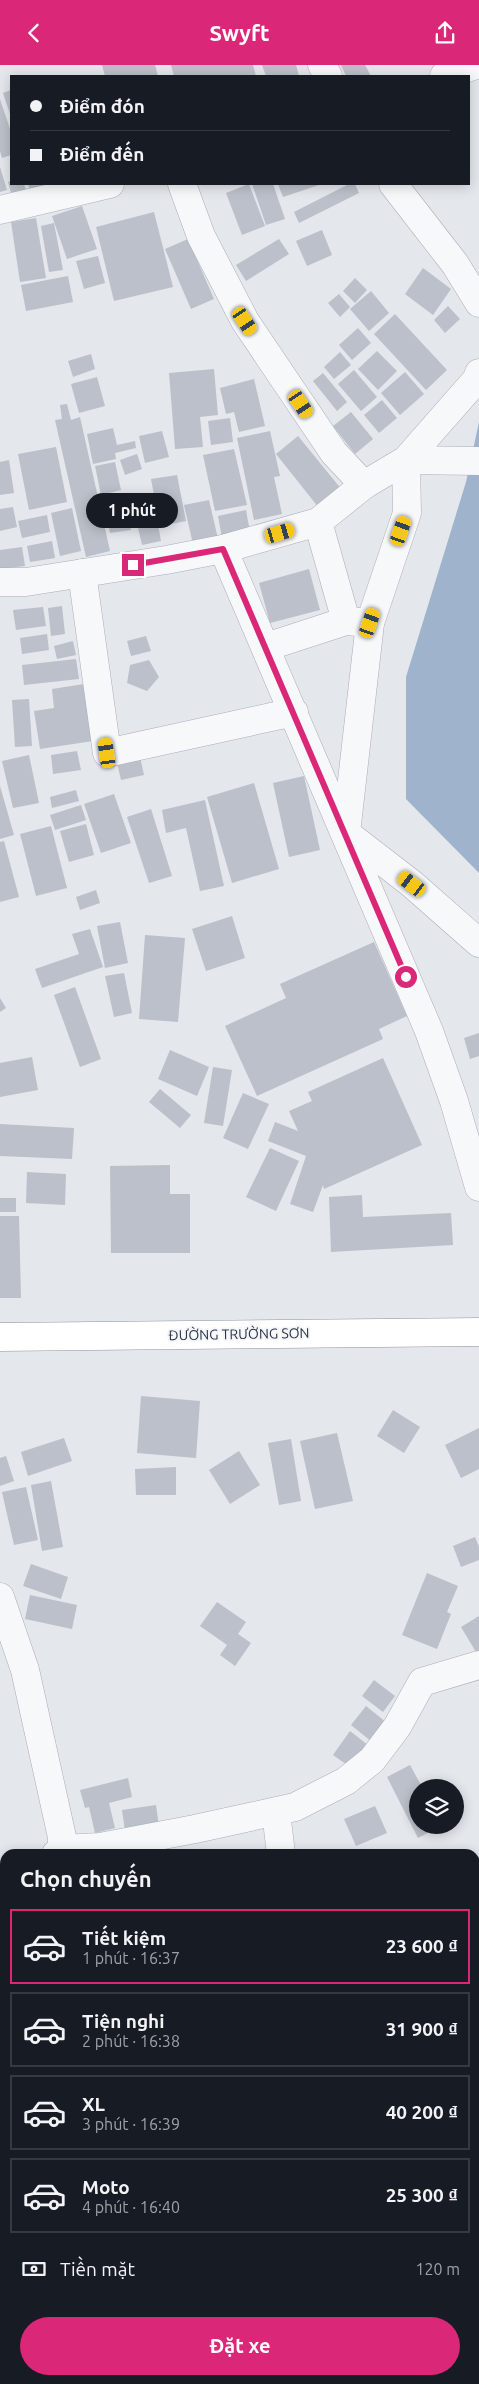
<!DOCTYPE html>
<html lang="vi">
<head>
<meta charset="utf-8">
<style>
  :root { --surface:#171b24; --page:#242831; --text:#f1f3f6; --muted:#9ea1a6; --line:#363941; --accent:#db2777 }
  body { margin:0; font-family:Ubuntu,sans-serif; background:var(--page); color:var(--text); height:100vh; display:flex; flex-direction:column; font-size:19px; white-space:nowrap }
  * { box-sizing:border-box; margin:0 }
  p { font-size:16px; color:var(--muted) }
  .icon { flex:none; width:28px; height:28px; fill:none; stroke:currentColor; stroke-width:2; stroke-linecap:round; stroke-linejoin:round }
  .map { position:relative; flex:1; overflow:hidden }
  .sheet { position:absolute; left:0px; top:1784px; width:480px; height:536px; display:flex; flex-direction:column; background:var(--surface); border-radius:15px 15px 0 0; box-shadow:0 2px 12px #0003 }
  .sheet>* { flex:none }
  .top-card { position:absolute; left:10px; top:10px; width:460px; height:110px; border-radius:0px; box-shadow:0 2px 12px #0003; display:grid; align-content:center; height:110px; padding:0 20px; background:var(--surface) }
  .fabs { position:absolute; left:409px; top:1714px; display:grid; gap:10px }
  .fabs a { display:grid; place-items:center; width:55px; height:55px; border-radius:50%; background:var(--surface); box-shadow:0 2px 12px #0003; font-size:25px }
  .end { position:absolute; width:22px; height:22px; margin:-11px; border:6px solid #db2777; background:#fff; box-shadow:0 0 0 2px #fff }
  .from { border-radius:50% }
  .bubble { position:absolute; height:35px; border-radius:18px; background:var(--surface); box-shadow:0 2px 12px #0003; font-size:16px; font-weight:700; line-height:35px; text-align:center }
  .car { position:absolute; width:15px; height:30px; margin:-15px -8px; border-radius:6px; box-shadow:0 0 4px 1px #0007; background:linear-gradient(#f5c518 24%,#345 0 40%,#f5c518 0 76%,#345 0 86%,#f5c518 0) }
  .top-card b { display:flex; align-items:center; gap:18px; height:48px; font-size:19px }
  .top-card b+b { border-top:1px solid var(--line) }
  .top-card i { width:12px; height:12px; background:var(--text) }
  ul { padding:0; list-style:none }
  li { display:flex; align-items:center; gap:15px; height:75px; margin:0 10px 8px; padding:0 10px; border:2px solid var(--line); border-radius:0px }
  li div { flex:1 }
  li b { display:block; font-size:19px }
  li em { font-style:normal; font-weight:700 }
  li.active { border-color:var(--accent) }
  li>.icon { width:45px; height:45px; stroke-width:1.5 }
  h2 { padding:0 20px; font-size:22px; line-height:60px }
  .pay { display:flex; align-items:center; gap:12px; height:55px; padding:0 20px; font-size:19px }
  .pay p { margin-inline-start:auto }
  .cta { display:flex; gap:10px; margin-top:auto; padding:10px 20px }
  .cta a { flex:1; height:58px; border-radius:30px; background:var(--accent); color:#fff; font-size:20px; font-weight:700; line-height:58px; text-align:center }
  header { display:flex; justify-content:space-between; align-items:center; height:65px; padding:0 20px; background:var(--accent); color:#fff; font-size:22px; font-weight:700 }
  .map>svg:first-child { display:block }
  .green { fill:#c9d6c5 }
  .water { fill:#9fb4cc }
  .building { fill:#bbc0ca }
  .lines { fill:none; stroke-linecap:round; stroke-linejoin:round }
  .street-casing { stroke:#a9aeb7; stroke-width:29 }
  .highway-casing { stroke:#8b94a3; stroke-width:29 }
  .street { stroke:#f7f8fa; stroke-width:28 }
  .highway { stroke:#fff; stroke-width:28 }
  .route { stroke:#db2777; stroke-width:6 }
  .labels { text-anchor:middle; stroke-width:4; stroke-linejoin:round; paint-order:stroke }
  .street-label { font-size:14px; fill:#2b3445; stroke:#f4f6f9 }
</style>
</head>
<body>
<header><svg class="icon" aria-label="back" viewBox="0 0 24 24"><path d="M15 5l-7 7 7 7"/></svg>Swyft<svg class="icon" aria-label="share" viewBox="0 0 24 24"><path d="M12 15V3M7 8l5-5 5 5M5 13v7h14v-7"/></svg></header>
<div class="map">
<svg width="479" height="2319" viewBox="0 0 479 2319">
  <rect width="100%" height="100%" fill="#e4e7ec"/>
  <g class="green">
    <path d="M479 1857V2111L475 2114V1862Z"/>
    <path d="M5 2122V2184L0 2187V2124Z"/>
  </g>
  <path class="water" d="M479 357V808L406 734V612L466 417Z"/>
  <g class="building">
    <path d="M102 0H155L158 11H105Z"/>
    <path d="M171 0H253L256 11H174Z"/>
    <path d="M262 0H296L299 11H266Z"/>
    <path d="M341 0H365L371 11H346Z"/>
    <path d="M11 25V52L3 28Z"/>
    <path d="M0 34 11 67V90L2 93 0 86Z"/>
    <path d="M0 102 7 125 0 127Z"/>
    <path d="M11 116V119H24L28 131 13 135 8 117Z"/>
    <path d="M28 119H43L45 125 32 130Z"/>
    <path d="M249 119 265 161 242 170 226 128Z"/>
    <path d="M252 119H273L285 154 266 160Z"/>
    <path d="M278 119H322L283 132Z"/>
    <path d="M349 119H355L359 128 299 158 294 147Z"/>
    <path d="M82 141 97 184 67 194 52 151Z"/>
    <path d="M154 147 173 222 114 236 96 162Z"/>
    <path d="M36 153 46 213 20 217 11 157Z"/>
    <path d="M54 158 63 205 49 207 41 161Z"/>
    <path d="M322 165 332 190 307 201 296 176Z"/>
    <path d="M188 174 214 234 191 244 165 184Z"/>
    <path d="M279 174 289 189 246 216 236 200Z"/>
    <path d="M98 191 105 218 84 224 76 196Z"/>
    <path d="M423 203 451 224 433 250 405 229Z"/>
    <path d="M68 211 73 237 26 246 21 220Z"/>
    <path d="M355 213 367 225 355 238 343 226Z"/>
    <path d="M371 226 389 248 369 266 350 244Z"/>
    <path d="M339 229 350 242 340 252 328 238Z"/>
    <path d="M448 241 460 254 445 268 434 255Z"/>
    <path d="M395 249 447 305 426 325 374 269Z"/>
    <path d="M358 263 371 278 352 295 339 280Z"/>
    <path d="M377 286 397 306 378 325 358 304Z"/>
    <path d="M340 287 351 300 334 314 324 302Z"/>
    <path d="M91 289 95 304 73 312 68 296Z"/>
    <path d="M214 304 218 350 200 352 203 382 175 384 169 308Z"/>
    <path d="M354 305 377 332 361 346 338 319Z"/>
    <path d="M405 307 424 329 400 350 381 328Z"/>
    <path d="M323 308 347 337 337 346 313 316Z"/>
    <path d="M97 312 105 341 79 348 71 319Z"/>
    <path d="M254 314 265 361 239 367 234 347 226 349 220 323Z"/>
    <path d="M382 335 397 353 379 368 364 350Z"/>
    <path d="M67 339 71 355 80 352 110 486 86 492 55 355 62 354 60 340Z"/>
    <path d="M351 347 373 374 355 389 333 361Z"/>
    <path d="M230 353 233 377 211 380 208 356Z"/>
    <path d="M113 363 117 380 135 376 136 383 115 388 116 394 93 399 87 369Z"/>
    <path d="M162 366 169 392 145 398 139 371Z"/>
    <path d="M270 366 280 411 274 412 282 449 254 455 237 373Z"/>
    <path d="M298 371 342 425 319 443 276 389Z"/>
    <path d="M56 382 67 437 29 445 18 389Z"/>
    <path d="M234 384 247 440 215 446 203 390Z"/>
    <path d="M137 389 142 404 125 410 120 395Z"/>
    <path d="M9 395 14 428 0 430V397Z"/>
    <path d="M115 397 121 425 101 430 95 401Z"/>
    <path d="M177 410 186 456 160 461 151 414Z"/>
    <path d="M126 433 131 465 110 468 104 437Z"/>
    <path d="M209 435 218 474 193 479 184 440Z"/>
    <path d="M13 442 17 462 0 466V444Z"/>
    <path d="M72 443 81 486 60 491 51 448Z"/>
    <path d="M246 445 250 467 222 473 218 451Z"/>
    <path d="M156 449 161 476 142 480 136 454Z"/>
    <path d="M47 450 50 467 22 473 18 456Z"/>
    <path d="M52 476 55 493 30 497 27 481Z"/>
    <path d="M22 482 25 501 0 504V485Z"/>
    <path d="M309 504 320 545 270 558 259 518Z"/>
    <path d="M62 541 65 569 51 571 48 543Z"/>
    <path d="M43 542 46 561 16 565 13 545Z"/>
    <path d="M47 569 49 585 22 589 20 573Z"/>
    <path d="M146 571 151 586 131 591 127 576Z"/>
    <path d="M73 576 76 590 57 594 54 581Z"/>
    <path d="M76 594 79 614 24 620 22 600Z"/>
    <path d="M149 595 159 612 147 626 127 618 130 600Z"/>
    <path d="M84 619 93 676 40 684 34 646 54 643 52 624Z"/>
    <path d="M29 634 32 681 15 682 12 635Z"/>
    <path d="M77 686 81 705 53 709 51 690Z"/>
    <path d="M29 690 39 738 13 743 2 696Z"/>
    <path d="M140 692 144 710 121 715 117 698Z"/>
    <path d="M304 711 320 785 289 792 273 718Z"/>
    <path d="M254 718 279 804 232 818 207 732Z"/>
    <path d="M0 721 14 770 0 774Z"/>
    <path d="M76 725 79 736 52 743 50 732Z"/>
    <path d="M114 729 131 778 101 788 84 739Z"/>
    <path d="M205 735 224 821 200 826 186 763 166 768 162 745Z"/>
    <path d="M81 740 86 755 55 765 50 750Z"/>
    <path d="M151 744 172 811 149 818 127 752Z"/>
    <path d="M86 759 94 790 69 797 60 766Z"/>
    <path d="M51 761 67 823 36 831 20 769Z"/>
    <path d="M4 776 19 832 0 837V777Z"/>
    <path d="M96 825 100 838 80 845 76 832Z"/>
    <path d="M232 851 245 893 206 906 192 864Z"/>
    <path d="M120 857 128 898 105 903 97 861Z"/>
    <path d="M90 864 103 902 42 923 35 904 79 889 72 869Z"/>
    <path d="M145 870 185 873 178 957 139 954Z"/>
    <path d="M374 877 407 951 379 964 383 974 257 1031 225 961 286 933 280 919Z"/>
    <path d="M124 908 132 948 114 952 105 911Z"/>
    <path d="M75 922 101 994 80 1002 54 930Z"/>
    <path d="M0 933 6 943 0 947Z"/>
    <path d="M479 968V991L470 994 464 973Z"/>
    <path d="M170 985 209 1002 197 1031 158 1014Z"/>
    <path d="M32 992 38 1025 0 1032V998Z"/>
    <path d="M383 993 422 1080 324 1124 323 1120 313 1147 290 1139 306 1091 268 1076 275 1057 298 1066 289 1046 312 1036 308 1027Z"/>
    <path d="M213 1002 232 1005 223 1061 204 1058Z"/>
    <path d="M160 1024 191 1050 180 1063 149 1037Z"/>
    <path d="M243 1028 269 1039 248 1084 223 1073Z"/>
    <path d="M0 1059 74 1063 72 1094 0 1091Z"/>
    <path d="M270 1083 299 1096 276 1146 246 1132Z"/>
    <path d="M170 1100V1129H190V1188H111L110 1101Z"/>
    <path d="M27 1107 66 1109 65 1140 26 1138Z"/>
    <path d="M362 1130 363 1152 451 1148 453 1180 331 1187 329 1132Z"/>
    <rect x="0" y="1133" width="16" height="14"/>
    <path d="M0 1151H19L21 1233H0Z"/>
    <path d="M141 1331 200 1336 196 1393 137 1388Z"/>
    <path d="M393 1345 420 1362 404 1388 377 1371Z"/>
    <path d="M479 1363V1404L461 1413 445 1380Z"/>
    <path d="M337 1368 353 1436 315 1444 300 1376Z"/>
    <path d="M64 1373 72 1396 28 1411 21 1387Z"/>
    <path d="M291 1374 301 1436 279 1440 268 1378Z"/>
    <path d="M239 1386 260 1420 230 1439 209 1405Z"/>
    <path d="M6 1391 14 1416 0 1421V1393Z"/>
    <path d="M176 1402V1430H136L135 1404Z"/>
    <path d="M51 1416 63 1482 42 1486 31 1420Z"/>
    <path d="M26 1422 38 1475 14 1480 2 1427Z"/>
    <path d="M475 1472 479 1482V1495L461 1502 453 1481Z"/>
    <path d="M31 1499 68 1512 61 1534 23 1521Z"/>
    <path d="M427 1508 458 1521 447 1547 451 1549 437 1584 402 1570Z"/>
    <path d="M30 1530 77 1540 72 1564 25 1554Z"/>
    <path d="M217 1537 246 1557 238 1569 251 1578 235 1601 220 1590 227 1580 200 1561Z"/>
    <path d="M479 1551V1592L461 1562Z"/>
    <path d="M374 1615 395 1631 383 1647 362 1631Z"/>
    <path d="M366 1641 392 1662 377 1681 351 1660Z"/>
    <path d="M350 1666 369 1681 353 1704 333 1690Z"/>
    <path d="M410 1700 422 1722H418V1760H443L418 1773 387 1712Z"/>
    <path d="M128 1713 132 1732 109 1738 115 1763 95 1768 89 1742 85 1743 80 1725Z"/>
    <path d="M156 1740 160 1768 126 1773 122 1745Z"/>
    <path d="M375 1741 387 1768 356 1781 344 1754Z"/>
    <rect x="0" y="2030" width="5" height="29"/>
    <path d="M479 2207V2237L475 2236V2214Z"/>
    <path d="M264 2315H295L294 2319H263Z"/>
  </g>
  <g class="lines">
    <g class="street-casing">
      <g id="street">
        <path d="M322 0 328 11"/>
        <path d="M444 11 476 0"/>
        <path d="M182 119 201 171 245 256 334 388 364 420"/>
        <path d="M393 119 455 199 479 238"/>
        <path d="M0 145 110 119"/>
        <path d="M479 396 406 395 407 448 370 558 346 768 412 819 479 878"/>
        <path d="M318 457 346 556"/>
        <path d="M223 484 429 966 454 1036 479 1122"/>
        <path d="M82 508 107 688 294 647"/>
        <path d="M0 517H26L166 495 223 484 318 457 364 420 406 395 477 314 479 308"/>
        <path d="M266 582 346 556 370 558"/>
        <path d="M0 1532 25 1605 62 1772V1784L56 1789"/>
        <path d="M276 1747 281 1789"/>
        <path d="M62 1784 100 1782 195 1764 295 1742 346 1716 372 1695 397 1662 422 1617 479 1600"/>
        <path d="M0 1898 5 1842"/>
        <path d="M328 2315 329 2319"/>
      </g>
    </g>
    <g class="highway-casing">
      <path id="highway" d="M0 1272 479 1267"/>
    </g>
    <use href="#street" class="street"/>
    <use href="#highway" class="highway"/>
  </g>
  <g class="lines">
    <path class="route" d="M133 500 223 484 406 912"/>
  </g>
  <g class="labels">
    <g class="street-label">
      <text transform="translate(239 1269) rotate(-1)" y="5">ĐƯỜNG TRƯỜNG SƠN</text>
    </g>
  </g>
</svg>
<div class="fabs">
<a><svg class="icon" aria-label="layers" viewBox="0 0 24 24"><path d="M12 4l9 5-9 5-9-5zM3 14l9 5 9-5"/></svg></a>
</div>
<i class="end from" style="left:406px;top:912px"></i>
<i class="end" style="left:133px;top:500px"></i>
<div class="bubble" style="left:86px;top:428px;width:92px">1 phút</div>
<i class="car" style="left:245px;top:256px;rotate:146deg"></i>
<i class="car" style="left:301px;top:339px;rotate:146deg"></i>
<i class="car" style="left:401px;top:466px;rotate:19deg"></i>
<i class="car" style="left:280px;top:468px;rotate:74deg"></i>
<i class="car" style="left:370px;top:558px;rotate:19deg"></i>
<i class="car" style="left:107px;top:688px;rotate:352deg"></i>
<i class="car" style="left:412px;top:819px;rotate:307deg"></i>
<div class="top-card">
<b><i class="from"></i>Điểm đón</b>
<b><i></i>Điểm đến</b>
</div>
<section class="sheet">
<h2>Chọn chuyến</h2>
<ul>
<li class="active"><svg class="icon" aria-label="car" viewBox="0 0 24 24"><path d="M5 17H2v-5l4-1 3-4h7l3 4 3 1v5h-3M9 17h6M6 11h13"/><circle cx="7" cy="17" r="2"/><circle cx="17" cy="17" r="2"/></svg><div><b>Tiết kiệm</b><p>1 phút · 16:37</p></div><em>23 600 ₫</em></li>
<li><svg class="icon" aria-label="car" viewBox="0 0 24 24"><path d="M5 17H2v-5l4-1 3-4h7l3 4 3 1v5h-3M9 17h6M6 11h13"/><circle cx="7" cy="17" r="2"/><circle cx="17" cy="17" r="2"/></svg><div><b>Tiện nghi</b><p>2 phút · 16:38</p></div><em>31 900 ₫</em></li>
<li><svg class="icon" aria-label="car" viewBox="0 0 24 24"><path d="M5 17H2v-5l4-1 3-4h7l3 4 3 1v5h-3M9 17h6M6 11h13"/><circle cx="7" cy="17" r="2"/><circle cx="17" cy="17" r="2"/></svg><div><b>XL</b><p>3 phút · 16:39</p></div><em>40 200 ₫</em></li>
<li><svg class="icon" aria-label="car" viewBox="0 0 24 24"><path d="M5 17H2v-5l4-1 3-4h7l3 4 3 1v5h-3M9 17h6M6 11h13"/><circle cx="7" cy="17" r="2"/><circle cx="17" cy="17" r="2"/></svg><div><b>Moto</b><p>4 phút · 16:40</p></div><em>25 300 ₫</em></li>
</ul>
<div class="pay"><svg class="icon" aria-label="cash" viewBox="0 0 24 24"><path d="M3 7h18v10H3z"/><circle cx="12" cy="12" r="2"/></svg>Tiền mặt<p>120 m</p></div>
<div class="cta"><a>Đặt xe</a></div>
</section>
</div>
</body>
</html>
